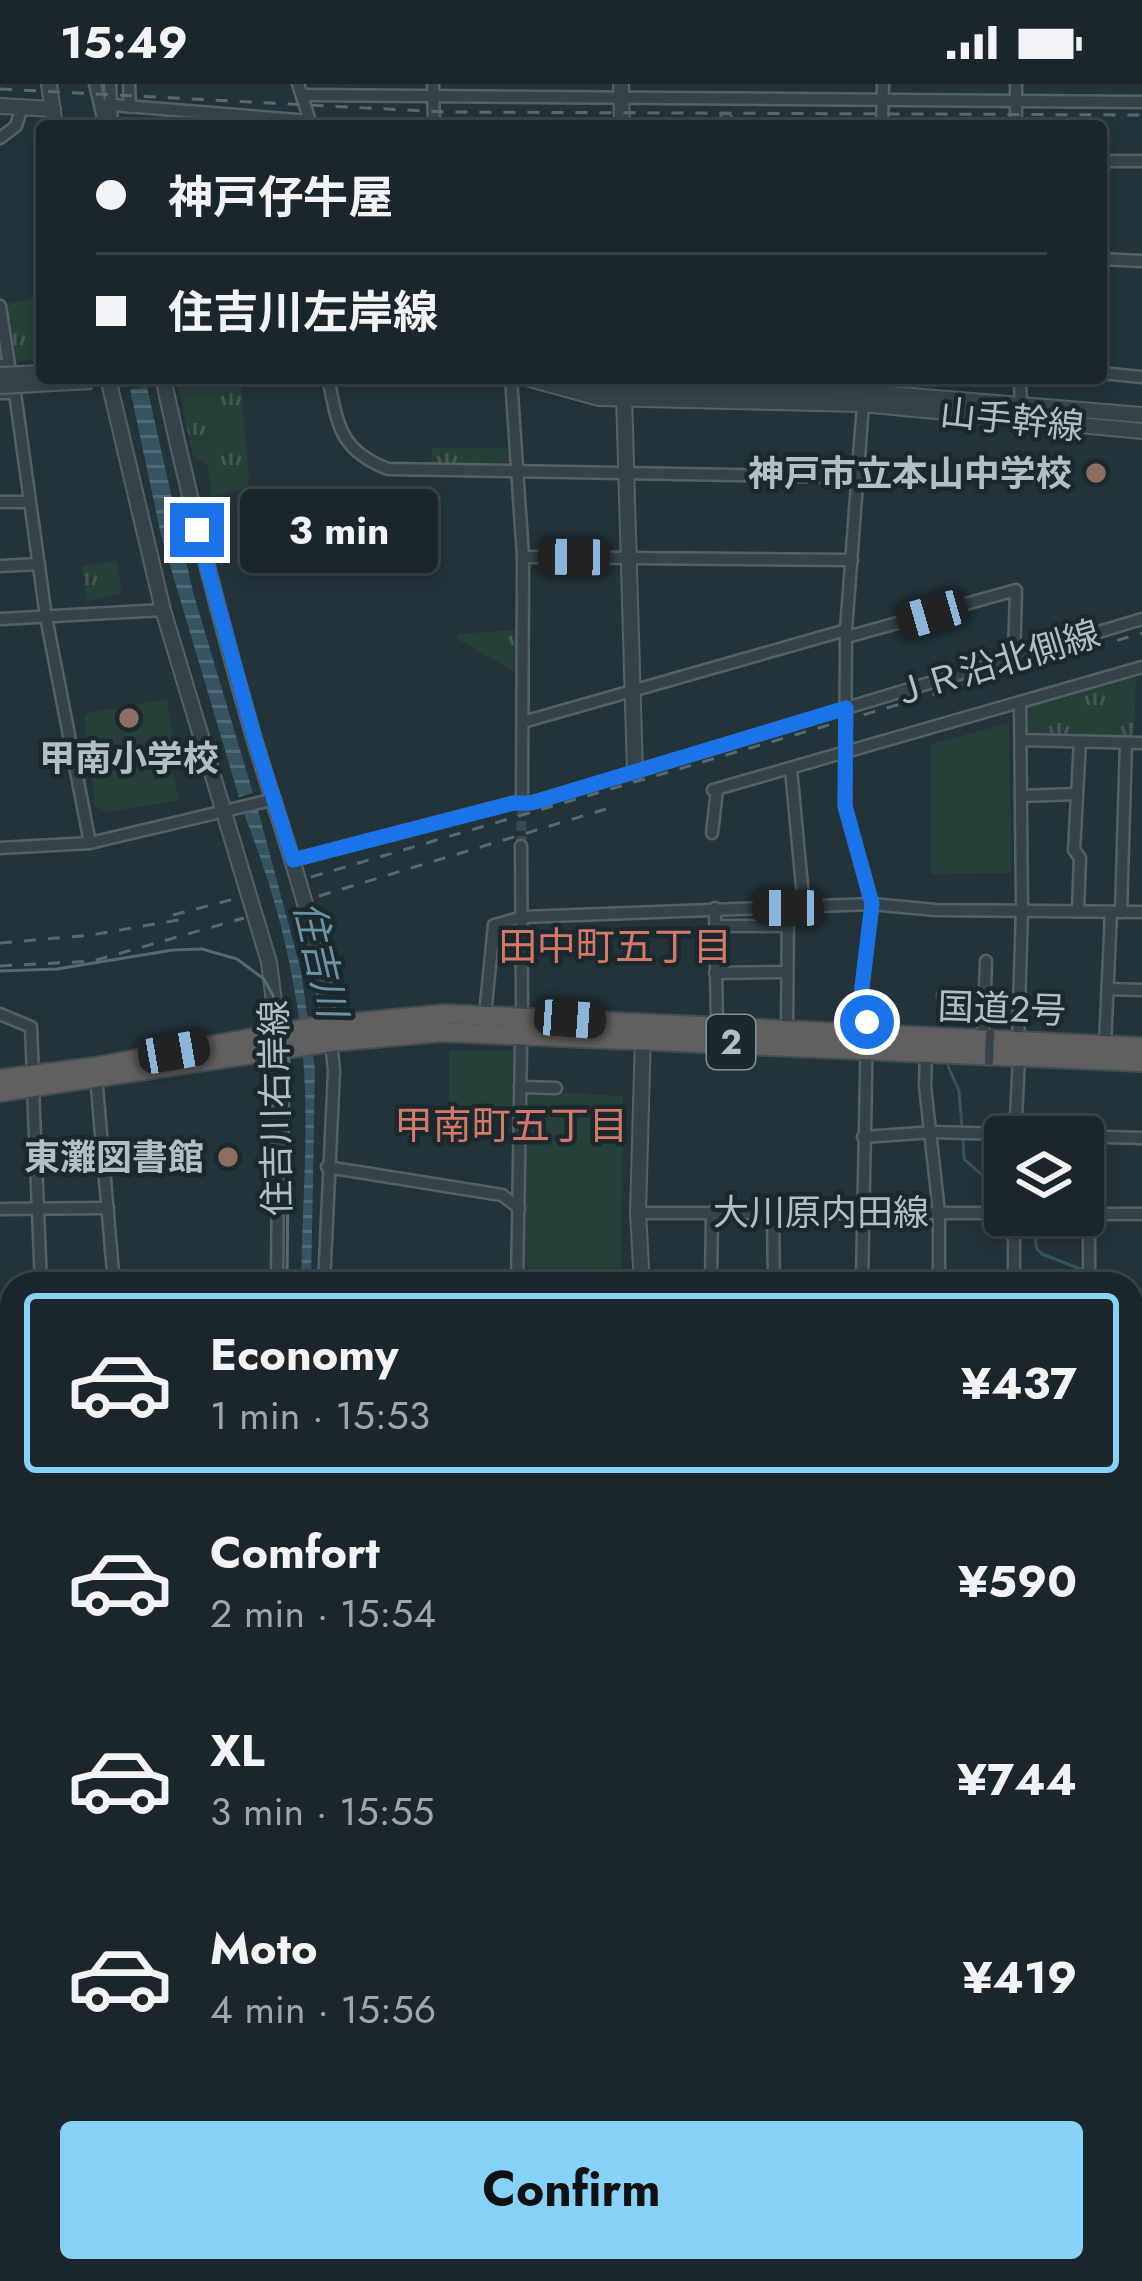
<!DOCTYPE html>
<html lang="en">
<head>
<meta charset="utf-8">
<style>
  :root { --surface:#1a262c; --page:#232e34; --text:#f1f3f6; --muted:#9fa5a9; --line:#384348; --accent:#86d1f6 }
  body { margin:0; font-family:Jost,"Noto Sans JP",sans-serif; background:var(--page); color:var(--text); height:100vh; display:flex; flex-direction:column; font-size:45px; white-space:nowrap }
  * { box-sizing:border-box; margin:0 }
  p { font-size:39px; color:var(--muted) }
  .icon { flex:none; width:66px; height:66px; fill:none; stroke:currentColor; stroke-width:2; stroke-linecap:round; stroke-linejoin:round }
  .map { position:relative; flex:1; overflow:hidden }
  .side { position:absolute; left:0px; top:1188px; width:1143px; height:1011px; display:flex; flex-direction:column; background:var(--surface); border-radius:36px 36px 0 0; box-shadow:0 6px 18px #0003,0 0 0 3px var(--line) }
  .side>* { flex:none }
  .guide { position:absolute; left:36px; top:36px; width:1071px; height:264px; border-radius:12px; box-shadow:0 6px 18px #0003,0 0 0 3px var(--line); display:grid; align-content:center; height:264px; padding:0 60px; background:var(--surface) }
  .buttons { position:absolute; left:984px; top:1032px; display:grid; gap:24px }
  .buttons a { display:grid; place-items:center; width:120px; height:120px; border-radius:12px; background:var(--surface); box-shadow:0 6px 18px #0003,0 0 0 3px var(--line); font-size:60px }
  .end { position:absolute; width:54px; height:54px; margin:-27px; border:15px solid #1a73e8; background:#fff; box-shadow:0 0 0 6px #fff }
  .from { border-radius:50% }
  .bubble { position:absolute; height:84px; border-radius:12px; background:var(--surface); box-shadow:0 6px 18px #0003,0 0 0 3px var(--line); font-size:39px; font-weight:700; line-height:84px; text-align:center }
  .car { position:absolute; width:36px; height:72px; margin:-36px -18px; border-radius:15px; box-shadow:0 0 9px 3px #0007; background:linear-gradient(#222 24%,#8ab4d8 0 40%,#222 0 76%,#8ab4d8 0 86%,#222 0) }
  .guide b { display:flex; align-items:center; gap:42px; height:114px; font-size:45px }
  .guide b+b { border-top:3px solid var(--line) }
  .guide i { width:30px; height:30px; background:var(--text) }
  ul { padding:21px 0 0; list-style:none }
  li { display:flex; align-items:center; gap:36px; height:180px; margin:0 24px 18px; padding:0 36px; border:6px solid transparent; border-radius:12px }
  li div { flex:1 }
  li b { display:block; font-size:45px }
  li em { font-style:normal; font-weight:700 }
  li.active { border-color:var(--accent) }
  li>.icon { width:108px; height:108px; stroke-width:1.5 }
  .button { display:flex; gap:24px; margin-top:auto; padding:24px 60px }
  .button a { flex:1; height:138px; border-radius:12px; background:var(--accent); color:#111; font-size:48px; font-weight:700; line-height:138px; text-align:center }
  .status { display:flex; justify-content:space-between; align-items:center; height:84px; padding:0 60px; background:var(--surface); direction:ltr }
  .status svg { height:33px; fill:currentColor }
  .map>svg:first-child { display:block }
  .grass { fill:url(#grass-tufts) }
  .pitch { fill:#273f39 }
  .water { fill:url(#water-rules) }
  .lines { fill:none; stroke-linecap:round; stroke-linejoin:round }
  .stream { stroke:#365461; stroke-width:3 }
  .minor-tunnel { stroke:#37484f; stroke-width:10; stroke-dasharray:10 5; stroke-linecap:butt }
  .minor-casing { stroke:#546268; stroke-width:15 }
  .tertiary-casing { stroke:#546268; stroke-width:18 }
  .trunk-casing { stroke:#414f55; stroke-width:22 }
  .minor { stroke:#36444a; stroke-width:10 }
  .tertiary { stroke:#36444a; stroke-width:14 }
  .trunk { stroke:#62605e; stroke-width:18 }
  .tram { stroke:#586a71; stroke-width:3 }
  .rail { stroke:#586a71; stroke-width:3; stroke-dasharray:12 12; stroke-linecap:butt }
  .pedestrian-bridge-casing { stroke:#546268; stroke-width:12; stroke-linecap:butt }
  .tertiary-bridge-casing { stroke:#546268; stroke-width:18; stroke-linecap:butt }
  .pedestrian-bridge { stroke:#36444a; stroke-width:8 }
  .tertiary-bridge { stroke:#36444a; stroke-width:14 }
  .route { stroke:#1a73e8; stroke-width:15 }
  .education-dot { fill:#8d6e63; stroke:#1b292f; stroke-width:4.5 }
  .labels { text-anchor:middle; stroke-width:9; stroke-linejoin:round; paint-order:stroke }
  .shield { fill:#1b292f; stroke:#849299; stroke-width:3 }
  .shield-label { font-size:33px; font-weight:bold; fill:#b1bfc6 }
  .street-label { font-size:36px; fill:#b1bfc6; stroke:#1b292f }
  .poi-label { font-size:36px; font-weight:bold; fill:#b1bfc6; stroke:#1b292f; text-anchor:end }
  .neighbourhood-label { font-size:39px; fill:#d47868; stroke:#1b292f }
  .water-label { font-size:39px; font-style:italic; fill:#6a94a5; stroke:#1b292f }
</style>
</head>
<body>
<div class="status"><b>15:49</b><svg viewBox="0 0 49 12"><path d="M0 12V9h3v3zM5 12V6h3v6zM10 12V3h3v9zM15 12V0h3v12zM26 1h20v11H26zM47 4h2v5h-2z"/></svg></div>
<div class="map">
<svg width="1142" height="2197" viewBox="0 0 1142 2197">
  <defs>
    <pattern id="grass-tufts" width="24" height="20" patternUnits="userSpaceOnUse" patternTransform="scale(3)"><rect width="24" height="20" fill="#273f39"/><path d="M3 7l-1-3M5 7V3M7 7l1-3M15 17l-1-3M17 17v-4M19 17l1-3" fill="none" stroke="#445954"/></pattern>
    <pattern id="water-rules" width="6" height="5" patternUnits="userSpaceOnUse" patternTransform="scale(3)"><rect width="6" height="5" fill="#365461"/><path d="M0 2.5h6" fill="none" stroke="#516b76"/></pattern>
  </defs>
  <rect width="100%" height="100%" fill="#22333a"/>
  <g class="grass">
    <path d="M42 212V276L18 277 14 272 4 221Z"/>
    <path d="M191 294H240L249 395 247 404 212 412 208 382 193 371 178 301 180 297Z"/>
    <path d="M432 364H509V378L432 381Z"/>
    <path d="M116 477 122 509 87 517 82 482Z"/>
    <path d="M515 546V588L458 555V550Z"/>
    <path d="M1136 589 1134 653 1024 648 1025 624 1029 620Z"/>
  </g>
  <g class="pitch">
    <path d="M167 615 178 683 171 685 180 716 107 728 95 722 84 633 87 629Z"/>
    <path d="M1009 639 1011 789 931 790V660Z"/>
    <rect x="449" y="967" width="64" height="58"/>
    <path d="M526 1007 623 1012 621 1194 525 1193Z"/>
  </g>
  <g class="water">
    <path d="M147 303 193 508 253 709 239 713 161 451 130 305Z"/>
    <path d="M258 726 301 887 315 985 311 1200H301C302 1136 307 1071 305 1007 302 912 279 817 244 730Z"/>
  </g>
  <g class="lines">
    <g class="stream">
      <path d="M948 982 959 1007 962 1043"/>
      <path d="M963 1055 964 1075 990 1098 1001 1123"/>
      <path d="M1020 1138 1033 1144 1037 1165 1042 1170 1083 1186"/>
      <path d="M1094 1187 1103 1191 1107 1200"/>
    </g>
    <path class="minor-tunnel" d="M521 762 522 719"/>
    <g class="minor-casing">
      <g id="minor">
        <path d="M95 0 105 42"/>
        <path d="M110 0 112 42"/>
        <path d="M129 0 130 23"/>
        <path d="M298 0 310 37"/>
        <path d="M433 0 434 42"/>
        <path d="M304 11 1142 18"/>
        <path d="M101 20 310 37"/>
        <path d="M726 35V42"/>
        <path d="M882 42 883 0"/>
        <path d="M1016 42V0"/>
        <path d="M0 54 16 42 22 23"/>
        <path d="M1101 77H1142"/>
        <path d="M1101 175 1142 177"/>
        <path d="M0 222 9 281H0"/>
        <path d="M1101 289 1142 293"/>
        <path d="M328 294C338 341 339 366 388 385L857 393"/>
        <path d="M511 294 523 473 522 719"/>
        <path d="M1020 294 1021 326"/>
        <path d="M0 309H15L46 533 90 759"/>
        <path d="M0 418H29"/>
        <path d="M523 473 852 476"/>
        <path d="M0 482 39 480"/>
        <path d="M0 535 163 526"/>
        <path d="M847 553 1016 506 1014 574"/>
        <path d="M523 638 846 546"/>
        <path d="M1021 656 1142 659"/>
        <path d="M791 685 804 824"/>
        <path d="M713 706 1142 583"/>
        <path d="M1021 712 1077 710"/>
        <path d="M712 749 717 706"/>
        <path d="M521 762 522 923"/>
        <path d="M0 764 90 759 275 715"/>
        <path d="M293 776 513 719H531L1142 535"/>
        <path d="M715 824 717 943"/>
        <path d="M1078 827 1080 774 1074 766 1080 658"/>
        <path d="M1121 828 1126 659"/>
        <path d="M715 842H788"/>
        <path d="M715 889 787 888"/>
        <path d="M1108 905 1142 906"/>
        <path d="M943 911 985 913"/>
        <path d="M0 930 31 943 33 992"/>
        <path d="M485 931 494 841 523 833 872 820 935 826 1142 828"/>
        <path d="M787 947 788 824"/>
        <path d="M983 957 986 877"/>
        <path d="M1018 958 1022 825 1020 618"/>
        <path d="M1105 961 1111 828"/>
        <path d="M926 968 925 1002 939 1128V1200"/>
        <path d="M96 992 114 1200"/>
        <path d="M520 1003 556 1004"/>
        <path d="M33 1004 41 1200"/>
        <path d="M863 1053 934 1048 1142 1054"/>
        <path d="M1015 1053 1019 973"/>
        <path d="M327 1083 502 1111 519 1124"/>
        <path d="M0 1125 108 1124"/>
        <path d="M773 1128 774 1200"/>
        <path d="M638 1129H1005"/>
        <path d="M1086 1130H1142"/>
        <path d="M277 1200 279 968"/>
        <path d="M324 1200 334 987 331 958"/>
        <path d="M517 1200 521 961"/>
        <path d="M711 1200 712 1128"/>
        <path d="M862 1200 867 939 862 928V903L872 820 845 722 846 546 865 294"/>
        <path d="M1014 1200V1131"/>
        <path d="M1089 1200V1130"/>
        <path d="M0 1269H12"/>
        <path d="M1131 1279 1142 1280"/>
        <path d="M1131 1369H1142"/>
        <path d="M1131 1446H1142"/>
        <path d="M0 1569 12 1571"/>
        <path d="M0 1618 12 1621"/>
        <path d="M1131 1657 1142 1656"/>
        <path d="M1131 1702 1142 1701"/>
        <path d="M0 1748H12"/>
        <path d="M1131 1751H1142"/>
        <path d="M0 1827H12"/>
        <path d="M0 1956 7 1907"/>
        <path d="M0 1975 12 1977"/>
        <path d="M0 2007 12 2009"/>
        <path d="M0 2051 12 2054"/>
        <path d="M1131 2052H1142"/>
        <path d="M0 2137 12 2138"/>
        <path d="M1131 2162H1139"/>
        <path d="M0 2170 12 2169"/>
        <path d="M166 2187 268 2197"/>
        <path d="M491 2187 492 2197"/>
        <path d="M543 2187 646 2197"/>
        <path d="M706 2187 707 2197"/>
        <path d="M862 2187V2197"/>
        <path d="M946 2188 1012 2189"/>
        <path d="M97 2197 101 2187"/>
        <path d="M394 2197 395 2187"/>
        <path d="M779 2197V2187"/>
        <path d="M1084 2197V2187"/>
      </g>
    </g>
    <g class="tertiary-casing">
      <g id="tertiary">
        <path d="M49 0 55 42"/>
        <path d="M621 0 622 42"/>
        <path d="M0 22 53 25"/>
        <path d="M108 294 163 526 269 878 279 957"/>
        <path d="M163 294C189 414 219 533 253 651 282 749 319 842 330 945"/>
        <path d="M526 294 599 314 862 320 1142 347"/>
        <path d="M567 294 601 301 864 308 1142 331"/>
        <path d="M624 311 635 689"/>
        <path d="M642 1200 638 1129 643 951"/>
        <path d="M0 1479 12 1480"/>
        <path d="M1131 1591H1142"/>
        <path d="M1131 1853 1142 1852"/>
        <path d="M639 2197 641 2187"/>
      </g>
    </g>
    <g class="trunk-casing">
      <g id="trunk">
        <path d="M0 995 94 983 318 942 445 930 1142 963"/>
        <path d="M0 1008 331 958 442 948 1142 978"/>
      </g>
    </g>
    <use href="#minor" class="minor"/>
    <use href="#tertiary" class="tertiary"/>
    <use href="#trunk" class="trunk"/>
    <g class="tram">
      <path d="M0 887 57 885 173 866 202 865 237 875 264 895 283 930 289 978 287 1200"/>
      <path d="M105 2197 109 2187"/>
    </g>
    <g class="rail">
      <path d="M0 5 444 28 1142 31"/>
      <path d="M311 793 1142 549"/>
      <path d="M319 812 606 725"/>
      <path d="M173 831 238 814"/>
      <path d="M0 859 91 851 190 834"/>
      <path d="M0 882 93 877 244 834"/>
      <path d="M0 2147 12 2148"/>
      <path d="M341 2187 407 2194"/>
      <path d="M389 2187 491 2197"/>
    </g>
    <g class="pedestrian-bridge-casing">
      <path id="pedestrian-bridge" d="M989 977 990 950"/>
    </g>
    <g class="tertiary-bridge-casing">
      <g id="tertiary-bridge">
        <path d="M0 291 42 289"/>
        <path d="M0 302 92 297"/>
      </g>
    </g>
    <use href="#pedestrian-bridge" class="pedestrian-bridge"/>
    <use href="#tertiary-bridge" class="tertiary-bridge"/>
  </g>
  <g class="lines">
    <path class="route" d="M197 446 255 656 293 776 514 719H531L846 624 845 722 872 820 862 903V928L867 938"/>
  </g>
  <g class="education-dot">
    <circle cx="1096" cy="389" r="12"/>
    <circle cx="129" cy="634" r="12"/>
    <circle cx="228" cy="1073" r="12"/>
  </g>
  <g class="labels">
    <rect class="shield" x="707" y="931" width="48" height="54" rx="9"/>
    <g class="shield-label">
      <text x="731" y="970">2</text>
    </g>
    <g class="street-label">
      <text transform="translate(1012 335) rotate(6)" y="13">山手幹線</text>
      <text transform="translate(995 579) rotate(-17)" y="13">ＪＲ沿北側線</text>
      <text transform="translate(1002 924) rotate(2)" y="13">国道2号</text>
      <text transform="translate(275 1024) rotate(-91)" y="13">住吉川右岸線</text>
      <text x="821" y="1141">大川原内田線</text>
    </g>
    <g class="poi-label">
      <text x="1072" y="402">神戸市立本山中学校</text>
      <text x="129" y="687" text-anchor="middle">甲南小学校</text>
      <text x="204" y="1086">東灘図書館</text>
    </g>
    <g class="neighbourhood-label">
      <text x="615" y="876">田中町五丁目</text>
      <text x="511" y="1055">甲南町五丁目</text>
    </g>
    <g class="water-label">
      <text transform="translate(321 875) rotate(77)" y="14">住吉川</text>
    </g>
  </g>
</svg>
<div class="buttons">
<a><svg class="icon" aria-label="layers" viewBox="0 0 24 24"><path d="M12 4l9 5-9 5-9-5zM3 14l9 5 9-5"/></svg></a>
</div>
<i class="end from" style="left:867px;top:938px"></i>
<i class="end" style="left:197px;top:446px"></i>
<div class="bubble" style="left:240px;top:405px;width:198px">3 min</div>
<i class="car" style="left:574px;top:473px;rotate:271deg"></i>
<i class="car" style="left:932px;top:530px;rotate:254deg"></i>
<i class="car" style="left:788px;top:824px;rotate:270deg"></i>
<i class="car" style="left:570px;top:935px;rotate:94deg"></i>
<i class="car" style="left:174px;top:968px;rotate:80deg"></i>
<div class="guide">
<b><i class="from"></i>神戸仔牛屋</b>
<b><i></i>住吉川左岸線</b>
</div>
<section class="side">
<ul>
<li class="active"><svg class="icon" aria-label="car" viewBox="0 0 24 24"><path d="M5 17H2v-5l4-1 3-4h7l3 4 3 1v5h-3M9 17h6M6 11h13"/><circle cx="7" cy="17" r="2"/><circle cx="17" cy="17" r="2"/></svg><div><b>Economy</b><p>1 min · 15:53</p></div><em>¥437</em></li>
<li><svg class="icon" aria-label="car" viewBox="0 0 24 24"><path d="M5 17H2v-5l4-1 3-4h7l3 4 3 1v5h-3M9 17h6M6 11h13"/><circle cx="7" cy="17" r="2"/><circle cx="17" cy="17" r="2"/></svg><div><b>Comfort</b><p>2 min · 15:54</p></div><em>¥590</em></li>
<li><svg class="icon" aria-label="car" viewBox="0 0 24 24"><path d="M5 17H2v-5l4-1 3-4h7l3 4 3 1v5h-3M9 17h6M6 11h13"/><circle cx="7" cy="17" r="2"/><circle cx="17" cy="17" r="2"/></svg><div><b>XL</b><p>3 min · 15:55</p></div><em>¥744</em></li>
<li><svg class="icon" aria-label="car" viewBox="0 0 24 24"><path d="M5 17H2v-5l4-1 3-4h7l3 4 3 1v5h-3M9 17h6M6 11h13"/><circle cx="7" cy="17" r="2"/><circle cx="17" cy="17" r="2"/></svg><div><b>Moto</b><p>4 min · 15:56</p></div><em>¥419</em></li>
</ul>
<div class="button"><a>Confirm</a></div>
</section>
</div>
</body>
</html>
